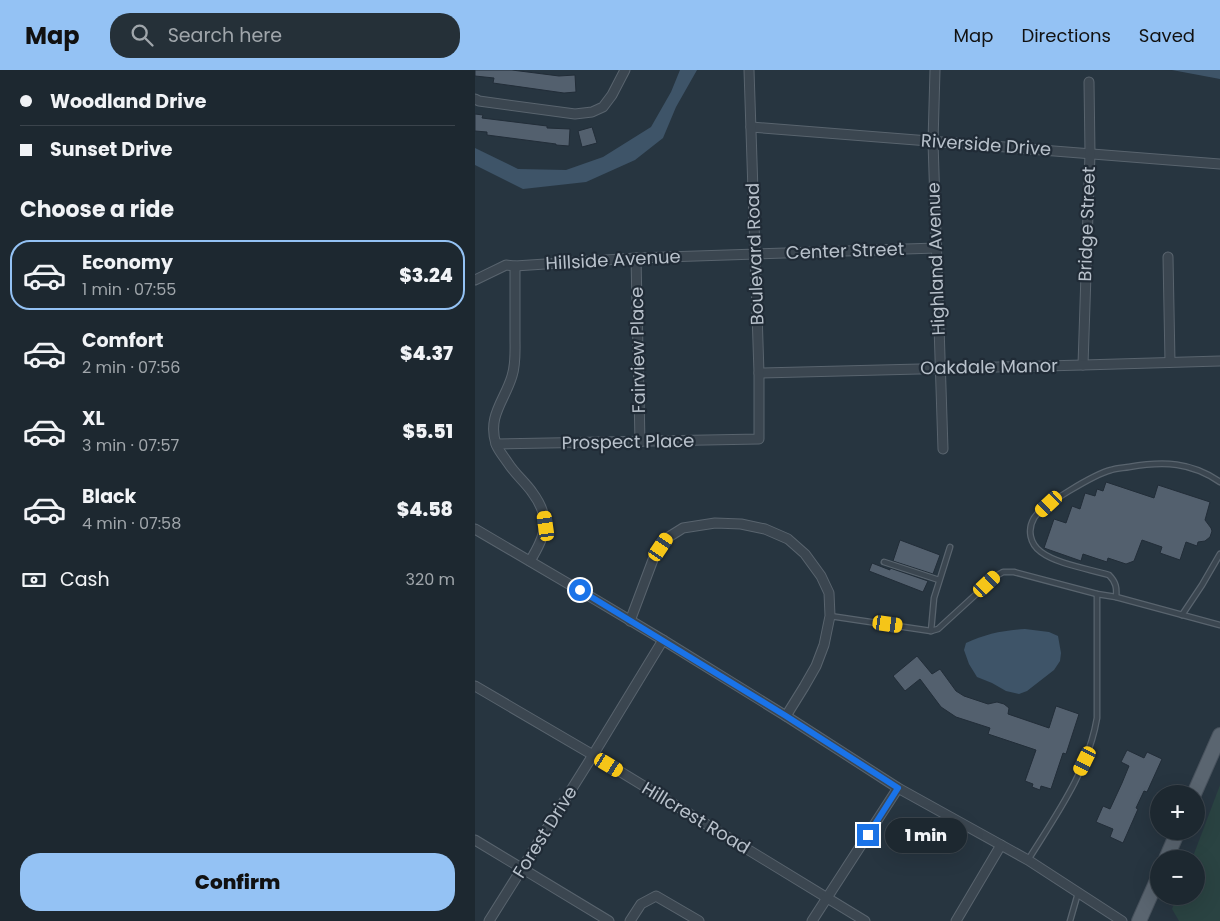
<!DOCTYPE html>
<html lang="en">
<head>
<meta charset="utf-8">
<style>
  :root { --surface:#1d2830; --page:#253038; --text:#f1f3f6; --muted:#a0a6ab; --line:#3b444c; --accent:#94c2f4 }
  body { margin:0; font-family:Poppins,sans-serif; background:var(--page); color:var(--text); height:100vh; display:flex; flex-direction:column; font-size:19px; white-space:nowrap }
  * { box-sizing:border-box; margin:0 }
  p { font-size:16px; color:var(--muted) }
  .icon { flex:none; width:28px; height:28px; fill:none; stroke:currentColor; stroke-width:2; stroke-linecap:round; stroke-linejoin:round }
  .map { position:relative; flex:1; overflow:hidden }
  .sheet { display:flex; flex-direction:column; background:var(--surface); width:475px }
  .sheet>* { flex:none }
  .guide { display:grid; align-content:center; height:110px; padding:0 20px; background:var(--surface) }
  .controls { position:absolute; left:675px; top:715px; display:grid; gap:10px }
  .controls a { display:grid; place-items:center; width:55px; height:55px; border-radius:50%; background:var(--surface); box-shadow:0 5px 20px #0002,0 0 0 1px var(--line); font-size:25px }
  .end { position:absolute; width:22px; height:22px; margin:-11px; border:6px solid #1a73e8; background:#fff; box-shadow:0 0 0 2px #fff }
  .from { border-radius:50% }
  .bubble { position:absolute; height:35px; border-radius:18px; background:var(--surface); box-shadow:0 5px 20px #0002,0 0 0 1px var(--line); font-size:16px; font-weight:800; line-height:35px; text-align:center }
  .car { position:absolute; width:15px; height:30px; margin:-15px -8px; border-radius:6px; box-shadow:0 0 4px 1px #0007; background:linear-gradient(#f5c518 24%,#345 0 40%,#f5c518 0 76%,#345 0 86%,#f5c518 0) }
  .guide b { display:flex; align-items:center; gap:18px; height:48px; font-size:19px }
  .guide b+b { border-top:1px solid var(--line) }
  .guide i { width:12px; height:12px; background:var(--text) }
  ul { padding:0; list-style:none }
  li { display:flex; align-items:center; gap:15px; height:70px; margin:0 10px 8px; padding:0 10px; border:2px solid transparent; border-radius:20px }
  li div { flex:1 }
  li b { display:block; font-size:19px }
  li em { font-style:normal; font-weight:800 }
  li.selected { border-color:var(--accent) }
  li>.icon { width:45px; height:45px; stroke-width:1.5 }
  h2 { padding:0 20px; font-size:22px; line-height:60px }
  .pay { display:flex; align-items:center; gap:12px; height:55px; padding:0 20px; font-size:19px }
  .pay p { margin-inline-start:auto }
  .action { display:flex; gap:10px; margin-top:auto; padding:10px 20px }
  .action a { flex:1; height:58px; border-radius:20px; background:var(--accent); color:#111; font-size:20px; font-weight:800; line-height:58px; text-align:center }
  header { display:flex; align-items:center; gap:30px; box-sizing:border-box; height:70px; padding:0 25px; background:var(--accent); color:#111 }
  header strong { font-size:24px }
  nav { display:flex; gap:28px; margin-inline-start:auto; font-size:18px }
  .search { width:350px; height:45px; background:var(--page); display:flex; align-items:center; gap:12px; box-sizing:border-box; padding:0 18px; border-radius:20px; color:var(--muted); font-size:19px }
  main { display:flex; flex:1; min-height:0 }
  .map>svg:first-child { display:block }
  .green { fill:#2a4342 }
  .water { fill:#3e5468 }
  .building { fill:#53606e; stroke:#222d38 }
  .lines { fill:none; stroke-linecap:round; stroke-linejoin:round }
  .lane-casing { stroke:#59646e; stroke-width:7 }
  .street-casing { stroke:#59646e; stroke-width:11 }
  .primary-casing { stroke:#48525d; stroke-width:16 }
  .lane { stroke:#3b4650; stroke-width:4.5 }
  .street { stroke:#3b4650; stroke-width:9 }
  .primary { stroke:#5a6570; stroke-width:14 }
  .route { stroke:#1a73e8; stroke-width:6 }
  .labels { text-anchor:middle; stroke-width:4.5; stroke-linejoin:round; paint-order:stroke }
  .street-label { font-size:18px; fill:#b8c1cb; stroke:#202b36 }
</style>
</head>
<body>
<header>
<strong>Map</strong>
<div class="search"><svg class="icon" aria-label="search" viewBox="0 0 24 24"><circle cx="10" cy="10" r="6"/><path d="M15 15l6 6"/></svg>Search here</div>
<nav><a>Map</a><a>Directions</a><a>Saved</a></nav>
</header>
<main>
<section class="sheet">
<div class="guide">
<b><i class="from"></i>Woodland Drive</b>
<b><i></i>Sunset Drive</b>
</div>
<h2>Choose a ride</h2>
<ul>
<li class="selected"><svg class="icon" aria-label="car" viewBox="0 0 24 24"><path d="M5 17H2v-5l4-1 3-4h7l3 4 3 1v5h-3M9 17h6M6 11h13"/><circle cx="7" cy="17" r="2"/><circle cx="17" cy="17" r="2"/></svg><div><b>Economy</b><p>1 min · 07:55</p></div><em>$3.24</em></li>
<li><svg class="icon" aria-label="car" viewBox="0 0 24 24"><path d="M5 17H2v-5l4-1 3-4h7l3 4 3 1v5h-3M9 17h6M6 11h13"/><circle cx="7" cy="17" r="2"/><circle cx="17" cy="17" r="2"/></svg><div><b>Comfort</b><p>2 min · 07:56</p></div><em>$4.37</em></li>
<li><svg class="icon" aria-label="car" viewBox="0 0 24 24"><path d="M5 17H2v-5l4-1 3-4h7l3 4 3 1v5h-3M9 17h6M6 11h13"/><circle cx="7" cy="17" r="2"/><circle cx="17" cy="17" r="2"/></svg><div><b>XL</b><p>3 min · 07:57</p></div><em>$5.51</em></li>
<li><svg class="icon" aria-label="car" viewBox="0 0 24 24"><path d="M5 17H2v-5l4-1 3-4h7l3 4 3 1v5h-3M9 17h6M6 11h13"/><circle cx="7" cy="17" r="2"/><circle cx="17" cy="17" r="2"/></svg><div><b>Black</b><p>4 min · 07:58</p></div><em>$4.58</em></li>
</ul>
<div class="pay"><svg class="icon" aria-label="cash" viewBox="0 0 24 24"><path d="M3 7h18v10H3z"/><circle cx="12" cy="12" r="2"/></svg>Cash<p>320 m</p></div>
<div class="action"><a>Confirm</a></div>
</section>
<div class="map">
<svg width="745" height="851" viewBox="0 0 745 851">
  <rect width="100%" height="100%" fill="#273540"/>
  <path class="green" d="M745 715V851H704L697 839 702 826H721V789H717Z"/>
  <g class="water">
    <path d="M205 0H222L201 37 188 68 160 90 111 112 48 119 0 95V78L43 99 91 100 128 87 176 57 196 22Z"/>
    <path d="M697 0H745V9Z"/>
    <path d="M550 559 574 562 583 566 586 583 585 591 579 600 552 621 544 624 531 621 517 613 502 607 494 594 489 580 491 573C510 564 529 560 550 559Z"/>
  </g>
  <g class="building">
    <path d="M0 0H37L84 6 100 5 101 22 89 23 18 13 19 8 0 6Z"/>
    <path d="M0 44 8 45 7 48 72 56V58L95 59 94 76 81 75V74L12 65V62L0 61Z"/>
    <path d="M117 57 122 73 107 77 103 61Z"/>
    <path d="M631 412 679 428 683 415 735 432 730 450 736 458 737 461 735 467 730 471 723 472 722 476 711 472 705 490 685 483 687 477 667 470 659 491 651 494 633 488 632 492 608 484 606 491 569 478 579 449 591 453 597 436 605 439 610 423 620 426 622 419 628 421Z"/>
    <path d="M425 470 465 485 458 504 418 491Z"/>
    <path d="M397 493 415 500V498L453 511 448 522 394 501Z"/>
    <path d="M442 586 457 604 465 599 481 621 489 626 513 634 522 632 529 634 534 638 533 644 574 658 581 636 604 644 591 684 588 683 576 719 566 716 565 720 557 717 558 714 550 711 561 680 513 664 515 658 481 647 466 637 445 609 430 621 418 606Z"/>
    <path d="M652 680 669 688 672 682 687 689 672 722 669 721 661 738 663 739 648 773 635 767 638 759 621 752 628 736 635 739 647 713 654 696 646 692Z"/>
  </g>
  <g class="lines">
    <g class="lane-casing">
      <g id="lane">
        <path d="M409 492 464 510"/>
        <path d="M641 527C642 518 641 512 634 505 614 499 582 494 566 482 555 474 552 460 559 448 567 435 620 404 636 400 642 398 648 398 654 397 689 391 716 392 745 412"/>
        <path d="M707 545 727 515 745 484"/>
        <path d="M355 546 456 561 463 559 521 506 528 502H539L622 524 641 527 745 555"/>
        <path d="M456 561 459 528 475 477"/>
        <path d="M553 790C581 745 613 701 622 648V524"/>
        <path d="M595 851 603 823"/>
      </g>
    </g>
    <g class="street-casing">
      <g id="street">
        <path d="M460 0 458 72 468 379"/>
        <path d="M0 29 4 31 100 44 117 42 128 37 137 25 150 0"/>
        <path d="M276 57 745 94"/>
        <path d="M693 187 695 292"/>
        <path d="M161 188 165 372"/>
        <path d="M40 196C40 220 40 244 40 268 40 280 41 294 37 306 30 330 12 346 21 374 23 380 29 387 33 393 40 404 50 412 57 422 77 449 71 465 55 491"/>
        <path d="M0 210 31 195 40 196 161 188 461 178"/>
        <path d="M608 295 615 83 614 12"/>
        <path d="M284 303 608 295 745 291"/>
        <path d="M21 374 284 369V303L274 0"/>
        <path d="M0 459 121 530 188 570 311 646 423 718 553 790 647 851"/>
        <path d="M155 551 179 487 192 468 208 458 240 453 266 454 290 459 313 469 330 484 346 506 354 523 355 546 349 575 341 596 329 617 311 646"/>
        <path d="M0 616 118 685 390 851"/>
        <path d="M0 770 134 851"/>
        <path d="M14 851 118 685 188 570"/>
        <path d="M155 851 166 834 181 826 224 851"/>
        <path d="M337 851 423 718"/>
        <path d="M481 851 526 775"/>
      </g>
    </g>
    <g class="primary-casing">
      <g id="primary">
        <path d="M719 724 745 665"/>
        <path d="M691 789 703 761"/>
        <path d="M664 851 684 806"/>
      </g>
    </g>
    <use href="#lane" class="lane"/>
    <use href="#street" class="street"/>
    <use href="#primary" class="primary"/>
  </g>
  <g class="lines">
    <path class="route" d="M105 520 311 646 423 718 393 765"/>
  </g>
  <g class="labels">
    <g class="street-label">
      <text transform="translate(511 75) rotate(4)" y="6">Riverside Drive</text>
      <text transform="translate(612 154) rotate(-88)" y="6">Bridge Street</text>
      <text transform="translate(370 181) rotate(-2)" y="6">Center Street</text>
      <text transform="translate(280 184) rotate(-92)" y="6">Boulevard Road</text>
      <text transform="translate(461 189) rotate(-92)" y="6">Highland Avenue</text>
      <text transform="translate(138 190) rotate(-3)" y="6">Hillside Avenue</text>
      <text transform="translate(163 280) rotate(-91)" y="6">Fairview Place</text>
      <text transform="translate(514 297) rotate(-1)" y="6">Oakdale Manor</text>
      <text transform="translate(153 372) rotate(-1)" y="6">Prospect Place</text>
      <text transform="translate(221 748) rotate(31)" y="6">Hillcrest Road</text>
      <text transform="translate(70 762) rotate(-58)" y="6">Forest Drive</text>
    </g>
  </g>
</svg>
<div class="controls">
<a>+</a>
<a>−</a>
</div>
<i class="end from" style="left:105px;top:520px"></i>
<i class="end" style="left:393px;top:765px"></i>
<div class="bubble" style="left:410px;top:748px;width:82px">1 min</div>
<i class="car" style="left:574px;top:434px;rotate:227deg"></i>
<i class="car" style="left:71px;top:456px;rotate:352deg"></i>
<i class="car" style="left:186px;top:477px;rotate:34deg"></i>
<i class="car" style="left:512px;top:514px;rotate:47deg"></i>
<i class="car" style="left:413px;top:554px;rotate:98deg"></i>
<i class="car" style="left:610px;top:691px;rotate:206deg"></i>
<i class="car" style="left:134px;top:695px;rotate:121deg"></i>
</div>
</main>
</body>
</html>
